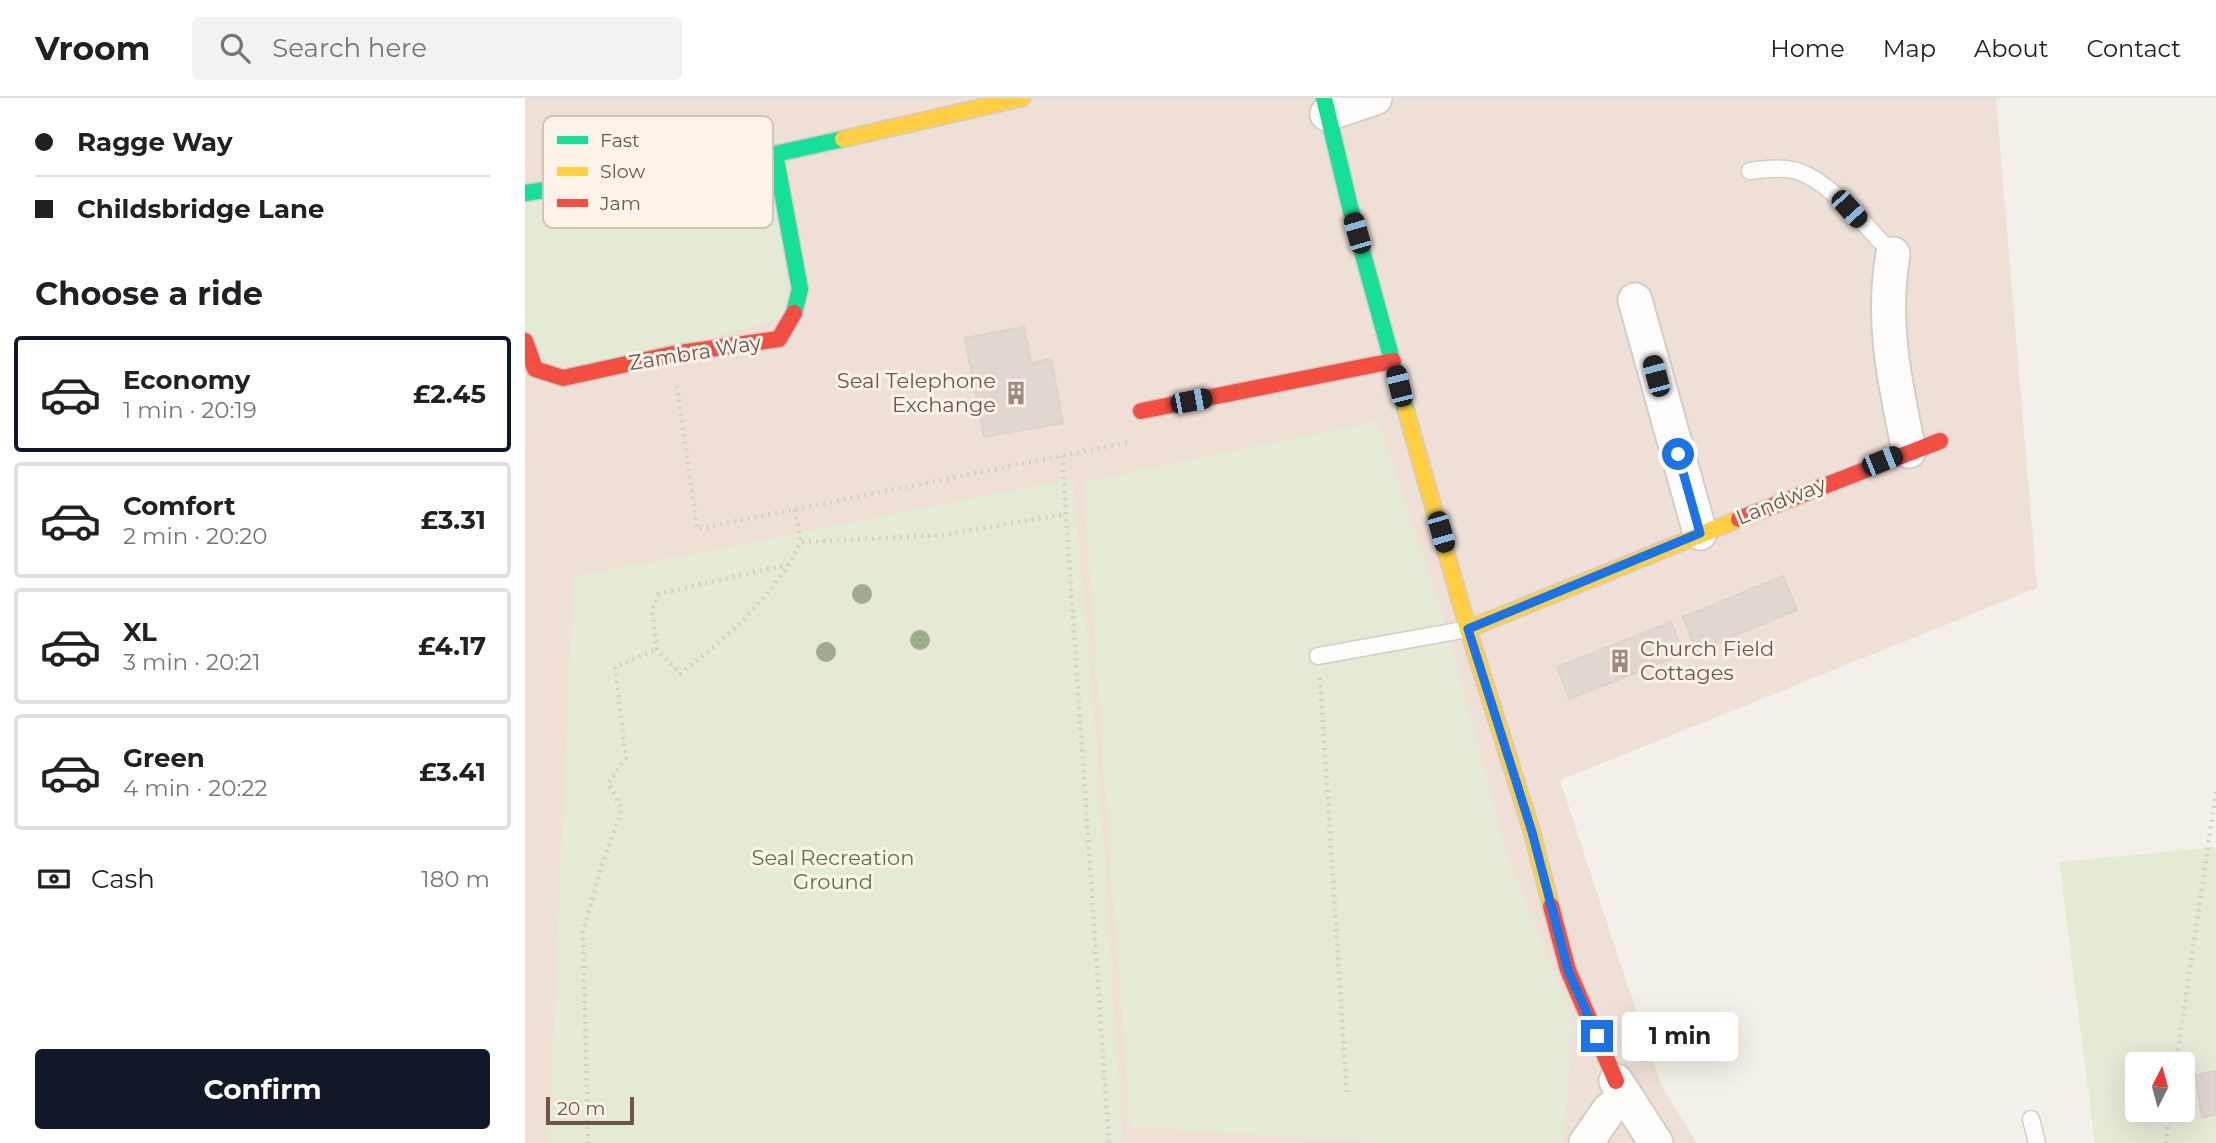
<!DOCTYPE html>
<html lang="en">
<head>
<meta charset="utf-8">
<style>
  :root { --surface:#fff; --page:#f2f2f2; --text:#202124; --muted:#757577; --line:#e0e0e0; --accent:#111827 }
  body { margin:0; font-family:Montserrat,sans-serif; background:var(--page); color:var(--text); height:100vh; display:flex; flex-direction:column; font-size:26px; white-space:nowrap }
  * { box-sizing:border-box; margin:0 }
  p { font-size:23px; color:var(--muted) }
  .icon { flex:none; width:38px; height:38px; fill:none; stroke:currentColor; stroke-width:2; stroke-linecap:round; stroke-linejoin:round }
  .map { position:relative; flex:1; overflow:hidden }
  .sheet { display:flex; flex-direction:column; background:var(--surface); width:525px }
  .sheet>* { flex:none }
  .top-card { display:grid; align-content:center; height:154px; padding:0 35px; background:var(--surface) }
  .needle { width:46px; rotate:6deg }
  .tools { position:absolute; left:1600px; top:954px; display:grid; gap:14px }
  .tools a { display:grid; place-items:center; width:70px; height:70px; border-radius:7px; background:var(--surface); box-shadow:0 7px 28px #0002; font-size:35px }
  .scale { position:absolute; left:21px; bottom:18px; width:88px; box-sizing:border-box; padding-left:7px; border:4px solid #70544c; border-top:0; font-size:19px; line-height:24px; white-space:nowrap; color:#70544c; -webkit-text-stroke:5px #fdf3e9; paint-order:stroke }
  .end { position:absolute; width:32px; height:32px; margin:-16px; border:9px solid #1a73e8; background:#fff; box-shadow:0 0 0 4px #fff }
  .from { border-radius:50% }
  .bubble { position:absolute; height:49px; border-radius:7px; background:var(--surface); box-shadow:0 7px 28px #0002; font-size:23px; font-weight:700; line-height:49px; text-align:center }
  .car { position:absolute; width:21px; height:42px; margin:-21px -10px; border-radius:9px; box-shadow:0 0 5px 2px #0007; background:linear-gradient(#222 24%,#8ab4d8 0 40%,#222 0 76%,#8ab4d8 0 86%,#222 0) }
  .top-card b { display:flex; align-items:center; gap:24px; height:66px; font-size:26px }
  .top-card b+b { border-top:2px solid var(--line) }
  .top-card i { width:18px; height:18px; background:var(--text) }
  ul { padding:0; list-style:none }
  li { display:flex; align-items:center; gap:21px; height:116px; margin:0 14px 10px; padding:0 21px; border:4px solid var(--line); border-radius:7px }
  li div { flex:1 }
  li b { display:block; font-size:26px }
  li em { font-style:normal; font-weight:700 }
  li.on { border-color:var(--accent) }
  li>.icon { width:63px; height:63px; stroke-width:1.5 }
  h2 { padding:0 35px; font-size:32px; line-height:84px }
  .pay { display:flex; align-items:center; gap:18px; height:77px; padding:0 35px; font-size:26px }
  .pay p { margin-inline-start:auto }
  .primary-button { display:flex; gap:14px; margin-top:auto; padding:14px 35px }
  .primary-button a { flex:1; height:80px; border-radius:7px; background:var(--accent); color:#fff; font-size:28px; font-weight:700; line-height:80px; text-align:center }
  header { display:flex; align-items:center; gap:42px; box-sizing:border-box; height:98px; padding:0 35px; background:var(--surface); border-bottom:2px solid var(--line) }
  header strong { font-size:33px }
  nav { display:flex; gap:38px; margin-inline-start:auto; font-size:24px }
  .search { width:490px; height:63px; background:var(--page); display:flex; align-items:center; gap:18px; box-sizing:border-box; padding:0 24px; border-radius:7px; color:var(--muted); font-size:26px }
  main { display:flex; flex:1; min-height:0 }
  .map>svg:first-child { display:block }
  .residential { fill:#eee0d7 }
  .green { fill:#e4ead5; fill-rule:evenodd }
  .building { fill:#e1d7d1; stroke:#ddd2cc; stroke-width:2 }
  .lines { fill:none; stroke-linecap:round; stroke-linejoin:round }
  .lane-casing { stroke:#d4ccc7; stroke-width:19 }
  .street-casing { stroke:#d4ccc7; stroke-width:37 }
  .fast-casing { stroke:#d4cac6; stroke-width:19 }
  .slow-casing { stroke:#d4cac6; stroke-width:19 }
  .jam-casing { stroke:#d4cac6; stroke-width:19 }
  .path { stroke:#d6ceca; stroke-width:4.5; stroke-dasharray:2 5; stroke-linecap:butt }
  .lane { stroke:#fefdfc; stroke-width:16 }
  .street { stroke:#fefdfc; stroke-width:33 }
  .fast { stroke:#16e098; stroke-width:16 }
  .slow { stroke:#ffcf43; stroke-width:16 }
  .jam { stroke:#f24e42; stroke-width:16 }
  .tree { fill:#9fac8f }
  .route { stroke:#1a73e8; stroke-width:9 }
  .labels { text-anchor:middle; stroke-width:6; stroke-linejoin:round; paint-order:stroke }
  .street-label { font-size:21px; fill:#70544c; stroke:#fdf3e9 }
  .poi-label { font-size:21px; fill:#70544c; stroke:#fdf3e9; text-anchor:end }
  .park-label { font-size:21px; fill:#597545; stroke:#fdf3e9 }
  .key { fill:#fdf3e9; stroke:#d3c3ba; stroke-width:2 }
  .key-label { font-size:19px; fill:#70544c }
</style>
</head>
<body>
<header>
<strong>Vroom</strong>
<div class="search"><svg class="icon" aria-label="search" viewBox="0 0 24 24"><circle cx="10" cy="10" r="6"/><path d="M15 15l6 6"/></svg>Search here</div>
<nav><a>Home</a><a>Map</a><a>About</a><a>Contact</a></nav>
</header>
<main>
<section class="sheet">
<div class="top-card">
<b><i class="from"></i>Ragge Way</b>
<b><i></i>Childsbridge Lane</b>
</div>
<h2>Choose a ride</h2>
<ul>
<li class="on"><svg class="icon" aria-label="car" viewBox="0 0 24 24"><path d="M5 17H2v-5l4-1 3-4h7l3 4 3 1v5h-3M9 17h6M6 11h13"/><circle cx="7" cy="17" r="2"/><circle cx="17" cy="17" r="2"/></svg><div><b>Economy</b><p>1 min · 20:19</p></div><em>£2.45</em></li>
<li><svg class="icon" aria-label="car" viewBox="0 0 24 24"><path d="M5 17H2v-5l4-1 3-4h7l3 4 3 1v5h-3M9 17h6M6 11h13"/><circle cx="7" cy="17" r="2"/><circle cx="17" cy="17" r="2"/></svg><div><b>Comfort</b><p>2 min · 20:20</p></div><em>£3.31</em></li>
<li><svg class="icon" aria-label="car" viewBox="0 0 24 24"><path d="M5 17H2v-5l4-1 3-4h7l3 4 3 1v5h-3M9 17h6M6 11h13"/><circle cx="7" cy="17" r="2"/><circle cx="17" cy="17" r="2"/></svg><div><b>XL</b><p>3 min · 20:21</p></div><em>£4.17</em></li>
<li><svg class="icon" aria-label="car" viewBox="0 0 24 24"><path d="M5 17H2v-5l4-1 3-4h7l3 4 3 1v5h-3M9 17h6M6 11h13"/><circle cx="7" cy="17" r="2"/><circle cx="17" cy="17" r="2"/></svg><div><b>Green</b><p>4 min · 20:22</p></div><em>£3.41</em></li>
</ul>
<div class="pay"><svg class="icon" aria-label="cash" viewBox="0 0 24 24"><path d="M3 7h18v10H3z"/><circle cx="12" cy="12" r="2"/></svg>Cash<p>180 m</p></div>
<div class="primary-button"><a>Confirm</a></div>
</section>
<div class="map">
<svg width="1691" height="1045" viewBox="0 0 1691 1045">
  <rect width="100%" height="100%" fill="#f5efe9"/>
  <path class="residential" d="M0 0H1471L1512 490 1035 682 1136 987 1172 1045H0Z"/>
  <g class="green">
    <path d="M250 56 269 217 38 280 0 243V95Z"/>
    <path d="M853 323 924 536 981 753 1049 924 1038 1045H866L605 1029 558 384Z"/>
    <path d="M548 381 572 655 597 1033 595 1045H24L48 479Z"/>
    <path d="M1691 749V1045H1570L1534 764ZM1612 966H1657V1012H1612Z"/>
  </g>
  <g class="building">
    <path d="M499 229 506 265 526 261 538 325 459 339 440 240Z"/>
    <path d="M1258 478 1272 512 1172 553 1158 519Z"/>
    <path d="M1146 524 1159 556 1044 601 1032 569Z"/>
    <path d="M1691 973V1017L1677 1019 1670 977Z"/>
  </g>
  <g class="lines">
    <g class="lane-casing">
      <g id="lane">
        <path d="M1225 73C1239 71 1254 69 1268 72 1304 80 1342 131 1368 156"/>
        <path d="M793 558 943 531"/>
        <path d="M1506 1021 1512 1045"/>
      </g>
    </g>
    <g class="street-casing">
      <g id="street">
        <path d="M802 16 850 0"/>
        <path d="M1368 156C1356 226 1370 284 1384 353"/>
        <path d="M1110 202 1175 435"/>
        <path d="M1091 983 1131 1045"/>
        <path d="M1061 1045 1083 1013 1100 998"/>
      </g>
    </g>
    <g class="fast-casing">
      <g id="fast">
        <path d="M799 0 825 109 881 313"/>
        <path d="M250 56 275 191 269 215"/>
        <path d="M0 95 250 56 318 41"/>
      </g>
    </g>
    <g class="slow-casing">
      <g id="slow">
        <path d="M318 41 497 0"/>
        <path d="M881 313 943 531 1007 734 1026 808"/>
        <path d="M943 531 1214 421"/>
      </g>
    </g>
    <g class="jam-casing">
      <g id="jam">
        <path d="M0 243 10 271 38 280 148 256 254 241 269 215"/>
        <path d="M616 313 868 263"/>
        <path d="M1214 421 1415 343"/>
        <path d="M1026 808 1043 872 1091 983"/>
      </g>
    </g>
    <g class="path">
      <path d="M152 288 172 431 605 344"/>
      <path d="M537 358 584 1045"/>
      <path d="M270 412 276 444"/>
      <path d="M264 466C235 511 196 544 155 576L132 551 127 511 134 496 264 466 276 444 418 437 541 416"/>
      <path d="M795 580 822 999"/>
      <path d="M1651 966 1691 694"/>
      <path d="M63 1045 58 834 76 770 97 711 83 685 101 660 90 569 132 551"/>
      <path d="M1641 1045 1644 1012"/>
    </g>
    <use href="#lane" class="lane"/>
    <use href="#street" class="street"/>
    <use href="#fast" class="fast"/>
    <use href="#slow" class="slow"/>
    <use href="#jam" class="jam"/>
  </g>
  <g class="tree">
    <circle cx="337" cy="496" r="10"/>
    <circle cx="395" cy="542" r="10"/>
    <circle cx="301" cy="554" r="10"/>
  </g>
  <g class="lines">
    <path class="route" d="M1072 938 1043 872 1007 734 943 531 1175 435 1153 356"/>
  </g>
  <defs>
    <g id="building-bare" transform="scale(1.89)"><path d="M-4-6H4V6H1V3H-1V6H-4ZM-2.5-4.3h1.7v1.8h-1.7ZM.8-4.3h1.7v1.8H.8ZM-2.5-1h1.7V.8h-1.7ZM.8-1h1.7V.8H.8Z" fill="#9f8a83" stroke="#fdf3e9" stroke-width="2.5" paint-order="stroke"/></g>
  </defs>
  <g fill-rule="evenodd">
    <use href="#building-bare" x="491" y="295"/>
    <use href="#building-bare" x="1095" y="563"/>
  </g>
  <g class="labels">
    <g class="street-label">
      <text transform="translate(170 255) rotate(-9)" y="7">Zambra Way</text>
      <text transform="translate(1256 403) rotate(-22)" y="7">Landway</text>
    </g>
    <g class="poi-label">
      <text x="471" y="290">Seal Telephone<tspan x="471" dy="24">Exchange</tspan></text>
      <text x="1115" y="558" text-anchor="start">Church Field<tspan x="1115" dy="24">Cottages</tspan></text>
    </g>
    <g class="park-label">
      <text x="308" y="767">Seal Recreation<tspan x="308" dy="24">Ground</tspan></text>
    </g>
  </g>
  <rect x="18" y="18" width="230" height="112" rx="10" class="key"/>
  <rect x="32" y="38" width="31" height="8" fill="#16e098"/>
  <rect x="32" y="69" width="31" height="9" fill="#ffcf43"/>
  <rect x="32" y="101" width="31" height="8" fill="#f24e42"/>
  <g class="key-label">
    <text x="75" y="49">Fast</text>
    <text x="75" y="80">Slow</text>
    <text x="75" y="112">Jam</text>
  </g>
</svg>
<div class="tools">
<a><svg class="needle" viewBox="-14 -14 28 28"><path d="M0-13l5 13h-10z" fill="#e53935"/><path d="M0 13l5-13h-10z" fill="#757577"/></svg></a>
</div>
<div class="scale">20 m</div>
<i class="end from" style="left:1153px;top:356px"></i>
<i class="end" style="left:1072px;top:938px"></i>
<div class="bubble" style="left:1097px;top:914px;width:116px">1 min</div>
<i class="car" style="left:1324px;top:111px;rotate:138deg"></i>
<i class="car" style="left:832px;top:135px;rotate:344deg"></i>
<i class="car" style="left:1131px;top:278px;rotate:345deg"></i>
<i class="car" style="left:874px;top:288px;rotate:346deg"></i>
<i class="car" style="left:666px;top:303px;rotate:79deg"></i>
<i class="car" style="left:1357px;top:363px;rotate:68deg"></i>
<i class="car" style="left:916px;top:434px;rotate:164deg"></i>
</div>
</main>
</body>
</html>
